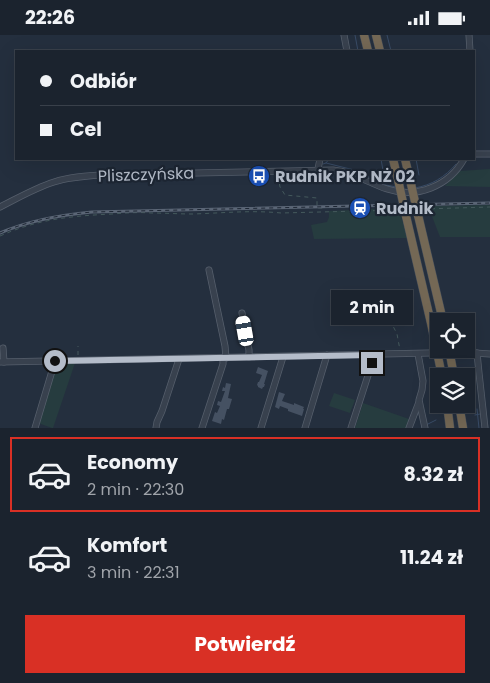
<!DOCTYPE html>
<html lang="pl">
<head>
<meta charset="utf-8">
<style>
  :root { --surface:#1b232e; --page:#242b36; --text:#f1f3f6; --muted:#a0a4aa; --line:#39404a; --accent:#d93025 }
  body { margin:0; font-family:Poppins,sans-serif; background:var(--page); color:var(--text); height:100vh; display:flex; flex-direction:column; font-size:19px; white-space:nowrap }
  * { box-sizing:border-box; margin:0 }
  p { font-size:16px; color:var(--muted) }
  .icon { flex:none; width:28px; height:28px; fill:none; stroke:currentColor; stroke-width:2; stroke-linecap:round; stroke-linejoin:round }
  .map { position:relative; height:393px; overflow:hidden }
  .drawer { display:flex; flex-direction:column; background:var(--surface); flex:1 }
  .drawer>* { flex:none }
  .top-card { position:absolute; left:15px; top:15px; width:460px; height:110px; border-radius:0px; box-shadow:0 5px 20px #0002,0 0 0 1px var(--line); display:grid; align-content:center; height:110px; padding:0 25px; background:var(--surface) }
  .controls { position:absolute; left:430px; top:278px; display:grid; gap:10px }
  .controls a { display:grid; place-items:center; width:45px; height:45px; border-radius:0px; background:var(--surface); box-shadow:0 5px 20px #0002,0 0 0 1px var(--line); font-size:25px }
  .end { position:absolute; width:22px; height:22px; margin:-11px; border:6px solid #b4bcc9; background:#111; box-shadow:0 0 0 2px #111 }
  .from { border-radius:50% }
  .bubble { position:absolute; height:35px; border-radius:0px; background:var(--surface); box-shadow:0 5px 20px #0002,0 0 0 1px var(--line); font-size:16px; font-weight:700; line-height:35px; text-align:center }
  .car { position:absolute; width:15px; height:30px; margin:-15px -8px; border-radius:6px; box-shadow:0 0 4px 1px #0007; background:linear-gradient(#fff 24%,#345 0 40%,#fff 0 76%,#345 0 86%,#fff 0) }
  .top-card b { display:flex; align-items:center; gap:18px; height:48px; font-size:19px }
  .top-card b+b { border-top:1px solid var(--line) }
  .top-card i { width:12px; height:12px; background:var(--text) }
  ul { padding:9px 0 0; list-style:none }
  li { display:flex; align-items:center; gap:15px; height:75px; margin:0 10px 8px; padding:0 15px; border:2px solid transparent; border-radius:0px }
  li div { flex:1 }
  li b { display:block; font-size:19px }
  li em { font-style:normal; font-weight:700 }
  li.selected { border-color:var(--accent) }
  li>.icon { width:45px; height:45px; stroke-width:1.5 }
  .cta { display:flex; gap:10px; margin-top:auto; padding:10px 25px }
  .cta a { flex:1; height:58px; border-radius:0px; background:var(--accent); color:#fff; font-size:20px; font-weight:700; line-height:58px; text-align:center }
  .status { display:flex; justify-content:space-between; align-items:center; height:35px; padding:0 25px; background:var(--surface); direction:ltr }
  .status svg { height:14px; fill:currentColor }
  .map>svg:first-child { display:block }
  .green { fill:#263c3f }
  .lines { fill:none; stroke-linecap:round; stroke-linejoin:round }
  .stream { stroke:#394c67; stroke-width:1 }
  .building { fill:#455162 }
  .minor-tunnel { stroke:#3a4453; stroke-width:5.5; stroke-dasharray:5.5 3; stroke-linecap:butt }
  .minor-casing { stroke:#565f6c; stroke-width:7 }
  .highway-casing { stroke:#434c59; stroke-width:9 }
  .path { stroke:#44595c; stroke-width:1; stroke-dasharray:4 4; stroke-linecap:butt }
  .minor { stroke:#38414e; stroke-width:5.5 }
  .highway { stroke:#746855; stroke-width:8 }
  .rail-casing { stroke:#5a6575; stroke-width:3 }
  .rail { stroke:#1d2633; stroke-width:1; stroke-dasharray:4; stroke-linecap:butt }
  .highway-bridge-casing { stroke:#434c59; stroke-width:9; stroke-linecap:butt }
  .highway-bridge { stroke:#746855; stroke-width:8 }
  .route { stroke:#b4bcc9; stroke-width:6 }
  .labels { text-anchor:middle; stroke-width:4.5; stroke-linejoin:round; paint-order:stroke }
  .street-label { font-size:16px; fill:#b4bcc9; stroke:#1d2633 }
  .poi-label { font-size:16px; font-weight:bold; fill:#b4bcc9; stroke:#1d2633; text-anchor:start }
</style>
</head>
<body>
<div class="status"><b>22:26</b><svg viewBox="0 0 49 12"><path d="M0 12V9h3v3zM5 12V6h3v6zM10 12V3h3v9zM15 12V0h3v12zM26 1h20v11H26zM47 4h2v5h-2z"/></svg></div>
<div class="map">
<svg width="490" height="393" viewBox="0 0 490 393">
  <rect width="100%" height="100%" fill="#242f3e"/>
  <g class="green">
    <path d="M490 134V152L445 151 460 136Z"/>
    <path d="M490 170V202H440L428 171Z"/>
    <path d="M399 173 407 203 314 204 311 190 327 187 329 182V176Z"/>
    <path d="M56 328H75L53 393H52L38 388Z"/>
    <path d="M334 358 355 365 350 378 329 371Z"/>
    <path d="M363 368 409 384 406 393H355Z"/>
  </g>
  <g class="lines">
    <g class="stream">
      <path d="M355 0 358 16"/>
      <path d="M387 0 391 16"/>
      <path d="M381 124 384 141"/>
      <path d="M416 124 419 140"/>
      <path d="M326 128 354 135 386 150 396 152"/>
      <path d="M323 129 326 128 329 124"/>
      <path d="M415 153C432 150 445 142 456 129"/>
      <path d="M477 374 479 393"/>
      <path d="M475 380 480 379"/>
      <path d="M428 389 436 385"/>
    </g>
  </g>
  <g class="building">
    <path d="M258 332 268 336 264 349H265L264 352H263L262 354 258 352V351L257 350 258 347H259L262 340 256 338Z"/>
    <path d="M226 348 231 349 228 363 232 364 229 374H227L224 385 222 384 221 389 212 386 215 377 217 378 220 371 217 370 218 366 221 367 225 356H222L223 352 225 353Z"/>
    <path d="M279 357 285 359 282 366 294 370V368L304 372 303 374H304L302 381 288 376V374L280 371 279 374 275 372Z"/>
  </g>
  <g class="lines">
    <path class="minor-tunnel" d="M434 318 459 317"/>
    <g class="minor-casing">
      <g id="minor">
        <path d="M344 0 347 16"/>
        <path d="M469 0 470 16"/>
        <path d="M474 119H490"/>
        <path d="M318 134 320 124"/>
        <path d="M0 172C18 163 35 153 54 147 69 142 85 141 101 140L333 135C353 137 369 148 387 154 417 164 449 151 464 124"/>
        <path d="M209 235 225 311 226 323"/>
        <path d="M242 278 249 315V322"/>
        <path d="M3 313 4 327"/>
        <path d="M459 317 490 319"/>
        <path d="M477 318 479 338 485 393"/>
        <path d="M418 319 423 346 422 355 419 365 425 393"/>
        <path d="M0 327 429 318"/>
        <path d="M35 393 55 326"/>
        <path d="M156 393 157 387 162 376 179 324"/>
        <path d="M202 393 223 329V323"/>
        <path d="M261 393 283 322"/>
        <path d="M305 393 327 320"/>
        <path d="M351 393 373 325V320"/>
        <path d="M409 393 419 367"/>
      </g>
    </g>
    <g class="highway-casing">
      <g id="highway">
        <path d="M364 0 368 16"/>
        <path d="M376 0 380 16"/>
        <path d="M393 124 399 149"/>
        <path d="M405 124 411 149"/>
        <path d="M418 180 443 286"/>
        <path d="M406 181 431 288 442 341"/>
        <path d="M449 314 454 341"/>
        <path d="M447 369 450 393"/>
        <path d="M459 369 463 393"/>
      </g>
    </g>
    <g class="path">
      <path d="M278 141 280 152 285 160 317 163V173H325"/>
      <path d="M423 174 490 172"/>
      <path d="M0 201C38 184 71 181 112 179 125 178 138 177 151 178 165 178 179 179 193 179 223 178 252 175 281 178L399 175"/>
      <path d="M390 285 397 299 400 315"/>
      <path d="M78 320V311"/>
    </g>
    <use href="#minor" class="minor"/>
    <use href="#highway" class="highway"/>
    <g class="rail-casing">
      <path id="rail" d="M0 198C30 185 60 180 92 177L490 168"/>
    </g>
    <use href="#rail" class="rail"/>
    <g class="highway-bridge-casing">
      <g id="highway-bridge">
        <path d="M399 149 406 181"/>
        <path d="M411 149 418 180"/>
      </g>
    </g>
    <use href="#highway-bridge" class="highway-bridge"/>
  </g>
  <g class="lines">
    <path class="route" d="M55 326 371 320H373L372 328"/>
  </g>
  <defs>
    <g id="bus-disc" transform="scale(1.125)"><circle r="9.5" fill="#1a4fb4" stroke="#1d2633"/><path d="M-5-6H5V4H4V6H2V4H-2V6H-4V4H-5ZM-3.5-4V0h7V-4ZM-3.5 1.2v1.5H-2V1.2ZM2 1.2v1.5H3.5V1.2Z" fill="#fff"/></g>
    <g id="station-disc" transform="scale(1.125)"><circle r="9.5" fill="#1a4fb4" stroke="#1d2633"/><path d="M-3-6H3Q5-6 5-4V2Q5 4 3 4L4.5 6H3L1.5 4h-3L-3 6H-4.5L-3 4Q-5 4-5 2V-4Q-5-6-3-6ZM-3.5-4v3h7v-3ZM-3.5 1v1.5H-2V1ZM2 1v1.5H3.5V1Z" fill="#fff"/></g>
  </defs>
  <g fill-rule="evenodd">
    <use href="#bus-disc" x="259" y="141"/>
    <use href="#station-disc" x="360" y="173"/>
  </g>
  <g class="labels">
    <g class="street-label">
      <text transform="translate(146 139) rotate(-2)" y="6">Pliszczyńska</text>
    </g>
    <g class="poi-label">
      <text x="275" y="147">Rudnik PKP NŻ 02</text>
      <text x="376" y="179">Rudnik</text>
    </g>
  </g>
</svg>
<div class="controls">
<a><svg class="icon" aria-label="locate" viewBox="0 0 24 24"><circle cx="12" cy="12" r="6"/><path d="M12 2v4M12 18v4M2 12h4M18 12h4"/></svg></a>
<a><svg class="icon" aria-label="layers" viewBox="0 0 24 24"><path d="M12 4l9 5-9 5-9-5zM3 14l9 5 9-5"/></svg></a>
</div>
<i class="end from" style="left:55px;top:326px"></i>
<i class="end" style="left:372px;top:328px"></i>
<div class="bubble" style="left:331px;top:255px;width:82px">2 min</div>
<i class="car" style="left:245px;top:296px;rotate:350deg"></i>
<div class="top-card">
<b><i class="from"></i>Odbiór</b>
<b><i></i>Cel</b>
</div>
</div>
<section class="drawer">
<ul>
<li class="selected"><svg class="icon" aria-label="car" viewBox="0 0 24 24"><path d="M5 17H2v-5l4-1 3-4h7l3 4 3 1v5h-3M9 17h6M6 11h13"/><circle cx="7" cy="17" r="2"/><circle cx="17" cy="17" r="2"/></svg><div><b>Economy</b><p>2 min · 22:30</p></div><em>8.32 zł</em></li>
<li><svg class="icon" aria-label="car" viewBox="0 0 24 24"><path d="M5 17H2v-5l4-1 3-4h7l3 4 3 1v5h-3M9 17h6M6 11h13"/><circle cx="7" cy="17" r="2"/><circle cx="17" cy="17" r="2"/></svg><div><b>Komfort</b><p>3 min · 22:31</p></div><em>11.24 zł</em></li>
</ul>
<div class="cta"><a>Potwierdź</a></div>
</section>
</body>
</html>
